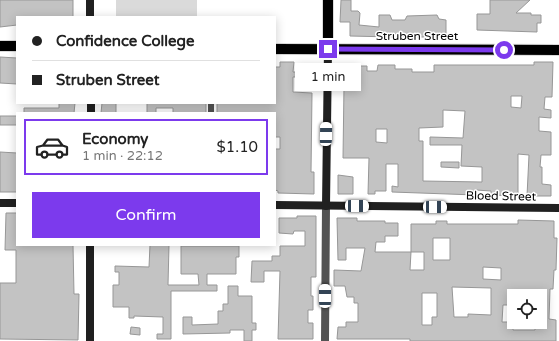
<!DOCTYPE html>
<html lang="en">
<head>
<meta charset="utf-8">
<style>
  :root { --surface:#fff; --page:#f2f2f2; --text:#222; --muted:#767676; --line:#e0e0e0; --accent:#7c3aed }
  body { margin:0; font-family:"Varela Round",sans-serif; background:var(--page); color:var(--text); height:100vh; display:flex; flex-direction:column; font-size:15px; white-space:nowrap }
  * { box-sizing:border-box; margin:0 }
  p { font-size:13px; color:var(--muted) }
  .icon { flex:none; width:22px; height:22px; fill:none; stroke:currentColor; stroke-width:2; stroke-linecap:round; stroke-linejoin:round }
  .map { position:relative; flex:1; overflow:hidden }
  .side { position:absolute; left:16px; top:112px; width:260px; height:134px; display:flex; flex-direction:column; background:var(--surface); border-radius:0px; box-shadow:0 2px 10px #0003 }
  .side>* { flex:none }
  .guide { position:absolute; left:16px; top:16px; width:260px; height:88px; border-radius:0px; box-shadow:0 2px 10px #0003; display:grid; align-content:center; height:88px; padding:0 16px; background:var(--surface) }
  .tools { position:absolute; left:507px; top:289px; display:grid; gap:8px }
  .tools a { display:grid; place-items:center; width:40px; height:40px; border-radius:0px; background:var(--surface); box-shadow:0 2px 10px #0003; font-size:20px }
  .end { position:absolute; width:18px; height:18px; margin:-9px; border:5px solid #7c3aed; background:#fff; box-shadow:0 0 0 2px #fff }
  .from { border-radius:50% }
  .bubble { position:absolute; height:28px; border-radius:0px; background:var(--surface); box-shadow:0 2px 10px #0003; font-size:13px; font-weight:600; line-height:28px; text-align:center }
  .car { position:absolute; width:12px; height:24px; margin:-12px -6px; border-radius:5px; box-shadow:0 0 3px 1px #0007; background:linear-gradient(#fff 24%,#345 0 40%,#fff 0 76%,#345 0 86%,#fff 0) }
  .guide b { display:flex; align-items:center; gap:14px; height:38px; font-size:15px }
  .guide b+b { border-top:1px solid var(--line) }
  .guide i { width:10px; height:10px; background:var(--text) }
  ul { padding:7px 0 0; list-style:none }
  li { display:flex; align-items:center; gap:12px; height:56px; margin:0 8px 6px; padding:0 8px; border:2px solid transparent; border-radius:0px }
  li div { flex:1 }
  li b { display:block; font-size:15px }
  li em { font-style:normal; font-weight:600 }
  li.current { border-color:var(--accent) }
  li>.icon { width:36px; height:36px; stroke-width:1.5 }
  .button { display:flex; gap:8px; margin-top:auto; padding:8px 16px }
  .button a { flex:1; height:46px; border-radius:0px; background:var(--accent); color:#fff; font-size:16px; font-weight:600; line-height:46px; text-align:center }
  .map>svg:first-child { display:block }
  .green { fill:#dadada }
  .building { fill:#c3c3c3; stroke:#979797; fill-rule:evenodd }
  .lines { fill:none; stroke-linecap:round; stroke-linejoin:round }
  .primary-casing { stroke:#dbdbdb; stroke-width:12 }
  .minor { stroke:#535353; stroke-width:6 }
  .tertiary { stroke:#535353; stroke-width:8 }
  .secondary { stroke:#202020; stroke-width:8 }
  .primary { stroke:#000; stroke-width:10 }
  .route { stroke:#7c3aed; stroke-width:5 }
  .labels { text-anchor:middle; stroke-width:3; stroke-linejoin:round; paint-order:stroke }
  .street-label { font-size:12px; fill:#000; stroke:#fff }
</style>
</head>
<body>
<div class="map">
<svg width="559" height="341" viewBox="0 0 559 341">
  <rect width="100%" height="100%" fill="#fff"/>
  <rect class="green" x="116" y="0" width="81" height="17"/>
  <g class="building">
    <path d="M0 0H73V17H17V25L0 27Z"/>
    <path d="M341 0H351V11H358L360 13 359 25 379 27V15H390L392 20H405L407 16 437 15 439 19 446 20V34H437L439 37H404V34H393V37L350 36V22H340Z"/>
    <path d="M490 0H530L516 13H531V15H541V23H537V32L477 30V14H490Z"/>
    <path d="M0 57 17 58V84L0 83Z"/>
    <path d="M280 62H294L293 72H303V77H293V92L312 93 311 172H314V194L278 193V191L275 190V149H280V137H275V113H217V103H275V67H280Z"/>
    <path d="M534 62H553L552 97H545L544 109 551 110V118L539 117V131L551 132V155H541L540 167H542V184L551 185V196H527L529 155 518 154V196L491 195V191L476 190V195L392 192V186L398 187V164H386V191H375V194H368L369 158H343L344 86H339L340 71 353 72V66H367V71H377L378 65H395V69H412V72H434V65H534ZM511 96H522L521 108 511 107ZM443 110 465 111 463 138 430 137V145H462L461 166 482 167V182L423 181V141H419V128L443 127ZM376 129H387V143L376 142Z"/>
    <path d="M59 103H75L74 113H24V108H59Z"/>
    <path d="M102 103H116V113H101Z"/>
    <path d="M147 103H206V113H173V108H156V113H147Z"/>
    <rect x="0" y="116" width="17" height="9"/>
    <path d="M0 152 17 153V192H0Z"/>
    <path d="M441 162H459V168L441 167Z"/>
    <path d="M338 175 353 177V194H338Z"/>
    <path d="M6 213H17V245H73L74 294H79L78 340 0 339V283H16V250H5Z"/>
    <path d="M297 216H316V277H311V296H313V310H308V323H313V339H278L280 271H264V282H251L252 261H272V256H280V246H305V231H294L293 234 279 233V218H297Z"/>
    <path d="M337 218H357V221H385V223H398V236H385V242H376L375 252H411L410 270H424V252H411V224H436V221H447V224H518V220L554 221V238H557L556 270H554L553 289H550L549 319 556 320V341H410V339H337L338 327H346V322H358V303H354V297H347L345 286H334V270L361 271 365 248H346V260H338ZM433 238H450V260H433ZM483 267 501 268V280L483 279ZM452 287 491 288V315L468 314V317H454ZM422 293H437V317H432V325H422ZM514 296H540V322H535V330H513V322H502L503 305H514Z"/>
    <path d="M150 245H169L168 285H199L198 274H181V246H239V257H236V274H207V285H217V291H171V339H157V334H163V317L134 316V318H129V307H113V285H119V272H115V266L149 267Z"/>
    <path d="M228 286H238V296H252V323H256V330H252V341H244V330H230V333L183 334V317H192V325L218 324V311H223V304H228Z"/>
    <path d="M131 327 140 328V335L130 334Z"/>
  </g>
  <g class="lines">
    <g class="primary-casing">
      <g id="primary">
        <path d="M0 46H17"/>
        <path d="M275 49 559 50"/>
        <path d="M328 49V0"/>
      </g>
    </g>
    <path class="minor" d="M211 113V103"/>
    <path class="tertiary" d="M325 341 326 206"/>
    <g class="secondary">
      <path d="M90 0V17"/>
      <path d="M91 113V103"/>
      <path d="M0 203H17"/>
      <path d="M275 205 559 208"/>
      <path d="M326 206 328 49"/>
      <path d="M90 341V245"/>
    </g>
    <use href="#primary" class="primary"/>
  </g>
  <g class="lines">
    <path class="route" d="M328 49 504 50"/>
  </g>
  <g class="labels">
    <g class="street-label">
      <text x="417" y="40">Struben Street</text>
      <text transform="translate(501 196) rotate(1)" y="4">Bloed Street</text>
    </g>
  </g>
</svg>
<div class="tools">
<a><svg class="icon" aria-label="locate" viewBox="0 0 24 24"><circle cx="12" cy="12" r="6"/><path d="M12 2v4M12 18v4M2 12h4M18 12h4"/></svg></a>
</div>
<i class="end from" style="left:504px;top:50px"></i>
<i class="end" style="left:328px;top:49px"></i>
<div class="bubble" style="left:295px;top:63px;width:66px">1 min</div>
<i class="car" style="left:326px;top:134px;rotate:1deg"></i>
<i class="car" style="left:357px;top:206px;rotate:91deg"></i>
<i class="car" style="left:435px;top:207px;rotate:91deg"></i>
<i class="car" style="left:325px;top:296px;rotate:0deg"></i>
<div class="guide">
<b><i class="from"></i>Confidence College</b>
<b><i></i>Struben Street</b>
</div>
<section class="side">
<ul>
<li class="current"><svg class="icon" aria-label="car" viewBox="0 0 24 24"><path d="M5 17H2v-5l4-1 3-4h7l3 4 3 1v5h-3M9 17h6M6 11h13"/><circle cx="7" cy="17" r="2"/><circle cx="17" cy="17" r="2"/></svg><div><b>Economy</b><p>1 min · 22:12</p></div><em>$1.10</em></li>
</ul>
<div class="button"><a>Confirm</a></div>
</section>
</div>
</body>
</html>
